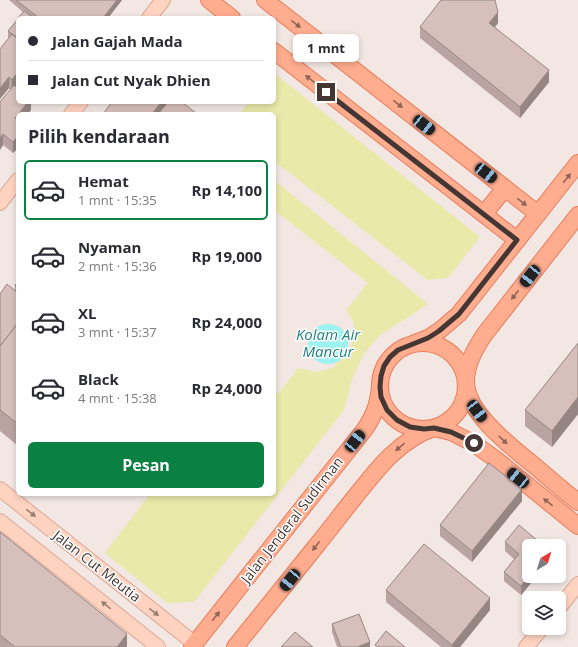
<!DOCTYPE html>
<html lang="id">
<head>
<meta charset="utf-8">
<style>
  :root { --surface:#fff; --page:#f7f7f7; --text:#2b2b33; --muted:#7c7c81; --line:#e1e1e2; --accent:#0b8043 }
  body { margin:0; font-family:"Open Sans",sans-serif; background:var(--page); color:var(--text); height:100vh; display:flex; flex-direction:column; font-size:15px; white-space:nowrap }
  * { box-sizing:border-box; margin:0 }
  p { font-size:13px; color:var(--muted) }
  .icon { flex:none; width:22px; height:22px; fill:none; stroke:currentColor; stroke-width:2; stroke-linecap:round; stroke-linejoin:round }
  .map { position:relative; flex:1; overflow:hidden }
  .panel { position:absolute; left:16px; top:112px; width:260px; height:384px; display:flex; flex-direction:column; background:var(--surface); border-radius:6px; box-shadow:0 2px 6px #0003 }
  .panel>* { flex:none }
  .top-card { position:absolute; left:16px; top:16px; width:260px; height:88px; border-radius:6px; box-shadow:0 2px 6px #0003; display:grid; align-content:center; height:88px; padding:0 12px; background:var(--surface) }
  .needle { width:26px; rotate:38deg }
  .fabs { position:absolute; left:522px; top:539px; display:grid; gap:8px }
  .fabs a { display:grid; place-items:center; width:44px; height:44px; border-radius:6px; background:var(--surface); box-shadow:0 2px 6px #0003; font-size:20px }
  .end { position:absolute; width:18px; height:18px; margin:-9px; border:5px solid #443633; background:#fff; box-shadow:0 0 0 2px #fff }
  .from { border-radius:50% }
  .bubble { position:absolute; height:28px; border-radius:6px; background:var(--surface); box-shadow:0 2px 6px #0003; font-size:13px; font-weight:700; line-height:28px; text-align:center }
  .car { position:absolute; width:12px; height:24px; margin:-12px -6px; border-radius:5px; box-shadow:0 0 3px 1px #0007; background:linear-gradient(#222 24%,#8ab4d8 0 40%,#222 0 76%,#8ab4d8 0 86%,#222 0) }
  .top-card b { display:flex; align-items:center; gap:14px; height:38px; font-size:15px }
  .top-card b+b { border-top:1px solid var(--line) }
  .top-card i { width:10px; height:10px; background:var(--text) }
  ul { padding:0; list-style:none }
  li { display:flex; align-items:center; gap:12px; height:60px; margin:0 8px 6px; padding:0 4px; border:2px solid transparent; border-radius:6px }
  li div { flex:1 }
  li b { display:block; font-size:15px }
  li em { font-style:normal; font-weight:700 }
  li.on { border-color:var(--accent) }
  li>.icon { width:36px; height:36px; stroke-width:1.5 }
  h2 { padding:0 12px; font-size:18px; line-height:48px }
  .cta { display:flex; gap:8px; margin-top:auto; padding:8px 12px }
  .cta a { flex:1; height:46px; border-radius:6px; background:var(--accent); color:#fff; font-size:16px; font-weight:700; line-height:46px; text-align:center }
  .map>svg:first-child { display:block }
  .green { fill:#e9e9a9 }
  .water { fill:#9cf3ef }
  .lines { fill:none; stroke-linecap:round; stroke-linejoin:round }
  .secondary-casing { stroke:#dba894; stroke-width:16 }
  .primary-casing { stroke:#e87e5b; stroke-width:18 }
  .secondary { stroke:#ffd3c0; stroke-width:14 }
  .primary { stroke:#ffac8f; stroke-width:16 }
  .wall { fill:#b9a4a1 }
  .shaded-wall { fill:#968683 }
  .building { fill:#d7bfbb; stroke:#968683 }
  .oneway { fill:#8f6558 }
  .oneway2 { fill:#987d72 }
  .route { stroke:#443633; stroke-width:5 }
  .labels { text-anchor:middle; stroke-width:3; stroke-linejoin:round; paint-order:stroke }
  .street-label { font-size:14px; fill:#443633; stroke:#fff }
  .water-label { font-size:15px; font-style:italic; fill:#228280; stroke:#fff }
</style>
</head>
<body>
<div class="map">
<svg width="578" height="647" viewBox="0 0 578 647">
  <rect width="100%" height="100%" fill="#f2e7e3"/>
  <g class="green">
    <path d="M274 73 480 237 448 278 428 280 274 161V114H239L249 102H274Z"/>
    <path d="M274 180 428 304 379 336 363 355 352 380 344 410 194 602 167 603 105 553 150 494H274V391L278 394 298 368 316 372 333 368 350 350 355 334 353 320 346 310 368 283 274 210Z"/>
  </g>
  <circle class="water" cx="328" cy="344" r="20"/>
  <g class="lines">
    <g class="secondary-casing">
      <g id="secondary">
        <path d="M149 18 163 0"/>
        <path d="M71 114 81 102"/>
        <path d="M0 203 18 180"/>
        <path d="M0 489 194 643"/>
        <path d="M0 521 158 647"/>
        <path d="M559 608 578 584"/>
        <path d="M526 647 542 628"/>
      </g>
    </g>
    <g class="primary-casing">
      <g id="primary">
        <path d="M209 0 232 18"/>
        <path d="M265 0 538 214"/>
        <path d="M274 51 517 240"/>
        <path d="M484 214 505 188"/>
        <path d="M578 215 484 335C475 349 466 364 466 382 466 413 514 449 536 467 550 479 564 491 578 502"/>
        <path d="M415 343 428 338 439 331 459 314 578 163"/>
        <circle cx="423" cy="386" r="43"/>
        <path d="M434 428 451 432 473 443 494 458 578 526"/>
        <path d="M192 647 365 429C375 414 378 404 380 387"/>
        <path d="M235 647C262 613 290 579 317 545 330 529 342 513 355 497 377 469 399 440 434 428"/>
      </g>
    </g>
    <use href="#secondary" class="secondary"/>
    <use href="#primary" class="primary"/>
  </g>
  <g class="wall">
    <path d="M9 0H122L108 18H18L23 12Z"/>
    <path d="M18 19 15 86 31 102V110L18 114V148L13 153 3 145 0 150 10 90 9 88 0 99 9 38 8 37V31Z"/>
    <path d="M498 23 495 27 549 82 520 118 420 38V27Z"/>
    <path d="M18 282V446L0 431V294L15 291V285Z"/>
    <path d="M578 343V414L552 447 525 426V410Z"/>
    <path d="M522 501 472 562 440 536V525Z"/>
    <path d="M519 525 529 576H537L521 595 504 581V572L514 559 505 551V542Z"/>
    <path d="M0 532 127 647H0Z"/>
    <path d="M386 590 490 610 460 647H441L386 602Z"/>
    <path d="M332 624 370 647H337L332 632Z"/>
  </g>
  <g class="shaded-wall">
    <path d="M117 0H122L108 18H103Z"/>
    <path d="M498 12V23L489 34V23Z"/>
    <path d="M549 70V82L520 118V107Z"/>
    <path d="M18 72V83L12 91V80Z"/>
    <path d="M9 77V88L0 99V88Z"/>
    <path d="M28 102H31V110L28 114H19Z"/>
    <path d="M161 102H168L164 114H152Z"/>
    <path d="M3 134V145L0 150V138Z"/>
    <path d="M18 136V148L13 153V142Z"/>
    <path d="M578 397V414L552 447V431Z"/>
    <path d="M522 489V501L472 562V551Z"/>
    <path d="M529 576H537L521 595V586Z"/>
    <path d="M490 598V610L460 647H452V645Z"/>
    <path d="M127 634V647H117Z"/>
    <path d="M370 642V647H357Z"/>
  </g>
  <g class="building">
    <path d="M16 0H117L103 18H39Z"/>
    <path d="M441 0H495L498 12 489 23 549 70 520 107 420 27Z"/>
    <path d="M24 11 34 18H18Z"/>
    <path d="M18 19V38L8 31Z"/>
    <path d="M12 34 18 39V72L12 80 9 77 0 88V49Z"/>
    <path d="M14 85 18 89V102H28L15 118 18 120V136L13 142 3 134 0 138V102Z"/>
    <path d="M112 102H161L152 114H103Z"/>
    <path d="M168 102H182L197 114H158Z"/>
    <path d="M18 282V288L15 285Z"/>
    <path d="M7 284 18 293V323L0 346V294Z"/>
    <path d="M18 323V424L0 410V346Z"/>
    <path d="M578 343V397L552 431 525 410Z"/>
    <path d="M489 463 522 489 472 551 440 525Z"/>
    <path d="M519 525 544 546H529V576L521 586 504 572 519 554 505 542Z"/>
    <path d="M0 532 127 634 117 647H15L0 635Z"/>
    <path d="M424 544 490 598 452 645 386 590Z"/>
    <path d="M359 614 370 642 357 647H341L332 624Z"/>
    <path d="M386 631 405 647H378L375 645Z"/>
    <path d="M295 632 313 647H281Z"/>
  </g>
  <defs><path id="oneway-solid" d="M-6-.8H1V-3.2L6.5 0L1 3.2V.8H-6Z"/></defs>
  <g class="oneway">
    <use href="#oneway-solid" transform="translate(296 24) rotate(38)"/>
    <use href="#oneway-solid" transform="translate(310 79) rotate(-142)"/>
    <use href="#oneway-solid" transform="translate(398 104) rotate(38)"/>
    <use href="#oneway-solid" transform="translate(567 178) rotate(-51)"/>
    <use href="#oneway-solid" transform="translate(522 202) rotate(38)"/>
    <use href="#oneway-solid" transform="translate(515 295) rotate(128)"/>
    <use href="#oneway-solid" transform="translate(503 440) rotate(44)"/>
    <use href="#oneway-solid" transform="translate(400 447) rotate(140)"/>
    <use href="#oneway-solid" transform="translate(548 502) rotate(-141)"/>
    <use href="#oneway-solid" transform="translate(316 546) rotate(128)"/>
    <use href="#oneway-solid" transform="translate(216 616) rotate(-52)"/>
  </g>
  <g class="oneway2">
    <use href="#oneway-solid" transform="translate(31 513) rotate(38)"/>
    <use href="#oneway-solid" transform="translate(106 605) rotate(-141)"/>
    <use href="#oneway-solid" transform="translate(154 612) rotate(38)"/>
  </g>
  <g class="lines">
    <path class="route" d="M326 92 517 240 459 314 439 331 428 338 398 350 390 357 384 366 381 376 380 387 381 397 387 410 397 420 410 427 424 429 434 428 451 432 474 443"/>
  </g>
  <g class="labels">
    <g class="street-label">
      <text transform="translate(292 520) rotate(-52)" y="5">Jalan Jenderal Sudirman</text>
      <text transform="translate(97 566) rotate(38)" y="5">Jalan Cut Meutia</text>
    </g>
    <g class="water-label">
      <text x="328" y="340">Kolam Air<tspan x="328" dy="17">Mancur</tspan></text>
    </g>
  </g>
</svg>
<div class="fabs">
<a><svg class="needle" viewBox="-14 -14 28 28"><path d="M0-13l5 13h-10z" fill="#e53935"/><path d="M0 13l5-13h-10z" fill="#7c7c81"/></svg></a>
<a><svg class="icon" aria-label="layers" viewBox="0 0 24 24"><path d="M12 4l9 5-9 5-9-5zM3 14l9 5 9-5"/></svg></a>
</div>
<i class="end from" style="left:474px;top:443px"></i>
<i class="end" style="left:326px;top:92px"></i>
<div class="bubble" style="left:293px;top:34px;width:66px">1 mnt</div>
<i class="car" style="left:424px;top:125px;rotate:128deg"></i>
<i class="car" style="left:486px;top:173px;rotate:128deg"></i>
<i class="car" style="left:530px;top:276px;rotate:218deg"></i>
<i class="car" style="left:477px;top:411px;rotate:143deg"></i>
<i class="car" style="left:355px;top:441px;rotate:38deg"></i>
<i class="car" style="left:518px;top:478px;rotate:309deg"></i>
<i class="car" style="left:290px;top:580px;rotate:219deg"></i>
<div class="top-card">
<b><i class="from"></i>Jalan Gajah Mada</b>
<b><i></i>Jalan Cut Nyak Dhien</b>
</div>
<section class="panel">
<h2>Pilih kendaraan</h2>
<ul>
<li class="on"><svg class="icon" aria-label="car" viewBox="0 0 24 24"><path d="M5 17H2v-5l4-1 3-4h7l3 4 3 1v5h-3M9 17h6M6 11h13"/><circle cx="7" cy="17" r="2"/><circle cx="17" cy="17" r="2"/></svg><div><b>Hemat</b><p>1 mnt · 15:35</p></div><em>Rp 14,100</em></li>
<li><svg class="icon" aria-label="car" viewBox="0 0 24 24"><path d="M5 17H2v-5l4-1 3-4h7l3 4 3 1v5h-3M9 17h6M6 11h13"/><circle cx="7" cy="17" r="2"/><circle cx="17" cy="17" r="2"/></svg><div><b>Nyaman</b><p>2 mnt · 15:36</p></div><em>Rp 19,000</em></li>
<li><svg class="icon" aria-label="car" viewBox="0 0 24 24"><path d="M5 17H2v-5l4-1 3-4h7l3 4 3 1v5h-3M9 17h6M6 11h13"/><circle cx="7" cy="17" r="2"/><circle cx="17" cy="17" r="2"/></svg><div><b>XL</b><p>3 mnt · 15:37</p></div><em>Rp 24,000</em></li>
<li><svg class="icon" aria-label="car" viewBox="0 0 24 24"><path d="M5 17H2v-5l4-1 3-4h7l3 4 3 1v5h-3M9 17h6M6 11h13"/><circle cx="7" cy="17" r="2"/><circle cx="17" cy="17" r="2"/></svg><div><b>Black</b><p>4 mnt · 15:38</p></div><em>Rp 24,000</em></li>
</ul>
<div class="cta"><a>Pesan</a></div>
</section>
</div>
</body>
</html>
